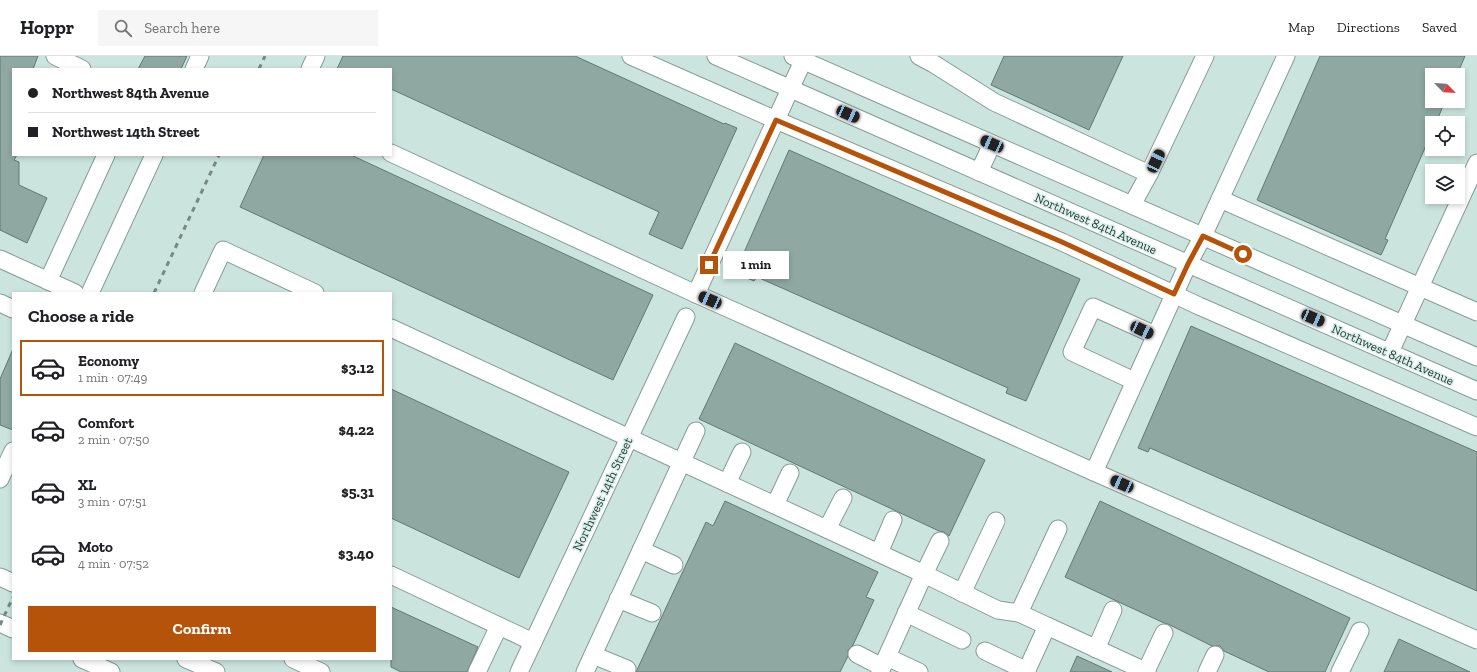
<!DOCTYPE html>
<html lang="en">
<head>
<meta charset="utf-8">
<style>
  :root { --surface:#fff; --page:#f6f6f6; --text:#202124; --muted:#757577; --line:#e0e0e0; --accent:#b45309 }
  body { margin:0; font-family:"Zilla Slab",serif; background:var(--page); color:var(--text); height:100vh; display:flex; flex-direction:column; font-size:15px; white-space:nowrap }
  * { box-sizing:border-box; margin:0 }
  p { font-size:13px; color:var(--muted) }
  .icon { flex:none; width:22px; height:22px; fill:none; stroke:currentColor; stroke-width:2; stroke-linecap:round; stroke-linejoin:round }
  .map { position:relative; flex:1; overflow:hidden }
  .panel { position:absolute; left:12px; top:236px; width:380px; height:368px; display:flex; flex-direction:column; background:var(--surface); border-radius:0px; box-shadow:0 2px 6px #0003 }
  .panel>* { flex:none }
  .top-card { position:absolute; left:12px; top:12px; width:380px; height:88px; border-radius:0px; box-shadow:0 2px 6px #0003; display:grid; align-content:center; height:88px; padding:0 16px; background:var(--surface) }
  .needle { width:26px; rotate:115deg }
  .controls { position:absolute; left:1425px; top:12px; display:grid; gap:8px }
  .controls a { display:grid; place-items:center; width:40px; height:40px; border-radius:0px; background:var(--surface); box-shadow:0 2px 6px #0003; font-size:20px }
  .end { position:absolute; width:18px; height:18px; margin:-9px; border:5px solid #b45309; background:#fff; box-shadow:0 0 0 2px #fff }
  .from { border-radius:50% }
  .bubble { position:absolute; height:28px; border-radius:0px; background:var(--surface); box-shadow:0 2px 6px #0003; font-size:13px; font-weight:800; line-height:28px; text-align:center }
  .car { position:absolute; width:12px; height:24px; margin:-12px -6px; border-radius:5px; box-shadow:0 0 3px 1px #0007; background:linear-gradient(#222 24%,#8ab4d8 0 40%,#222 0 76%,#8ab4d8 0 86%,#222 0) }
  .top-card b { display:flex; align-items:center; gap:14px; height:38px; font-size:15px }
  .top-card b+b { border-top:1px solid var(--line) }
  .top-card i { width:10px; height:10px; background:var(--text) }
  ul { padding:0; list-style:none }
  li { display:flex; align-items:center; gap:12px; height:56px; margin:0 8px 6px; padding:0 8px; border:2px solid transparent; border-radius:0px }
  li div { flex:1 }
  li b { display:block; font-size:15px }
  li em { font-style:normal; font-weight:800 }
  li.active { border-color:var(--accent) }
  li>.icon { width:36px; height:36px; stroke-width:1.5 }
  h2 { padding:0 16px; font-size:18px; line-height:48px }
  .action { display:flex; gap:8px; margin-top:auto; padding:8px 16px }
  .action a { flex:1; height:46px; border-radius:0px; background:var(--accent); color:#fff; font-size:16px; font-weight:800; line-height:46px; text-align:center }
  header { display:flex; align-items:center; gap:24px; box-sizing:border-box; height:56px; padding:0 20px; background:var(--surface); border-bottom:1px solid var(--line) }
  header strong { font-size:19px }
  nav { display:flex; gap:22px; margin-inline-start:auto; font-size:14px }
  .search { width:280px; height:36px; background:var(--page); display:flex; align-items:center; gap:10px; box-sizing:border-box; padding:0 14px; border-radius:0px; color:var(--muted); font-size:15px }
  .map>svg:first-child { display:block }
  .building { fill:#90a8a2; stroke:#627973 }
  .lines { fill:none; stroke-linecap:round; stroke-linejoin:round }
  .minor-casing { stroke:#859d97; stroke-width:19 }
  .minor { stroke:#fff; stroke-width:17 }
  .rail { stroke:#788885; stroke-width:3; stroke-dasharray:5 5; stroke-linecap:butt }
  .route { stroke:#b45309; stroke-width:5 }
  .labels { text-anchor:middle; stroke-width:3; stroke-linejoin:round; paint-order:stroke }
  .street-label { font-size:13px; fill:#303a38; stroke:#d8f2eb }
</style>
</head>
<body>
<header>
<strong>Hoppr</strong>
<div class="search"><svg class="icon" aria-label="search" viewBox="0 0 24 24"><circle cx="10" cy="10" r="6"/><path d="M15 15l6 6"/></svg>Search here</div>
<nav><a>Map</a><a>Directions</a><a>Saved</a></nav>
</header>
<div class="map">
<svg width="1477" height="616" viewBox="0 0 1477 616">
  <rect width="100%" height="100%" fill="#cbe4de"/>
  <g class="building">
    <path d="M0 0H38L33 13H13V99H17L14 104 19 106V129L47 142 27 187 0 174Z"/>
    <path d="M145 0H187L181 13H138Z"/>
    <path d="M343 0H575L724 68 725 67 737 72 682 193 649 178 659 156 391 33V13H337Z"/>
    <path d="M1004 0H1123L1089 74 991 29Z"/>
    <path d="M1320 0H1465L1457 19H1432V45H1445L1436 67H1432V76L1385 183 1388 184 1381 199 1257 144Z"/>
    <path d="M789 94 1080 223 1026 345 1006 337 1008 332 757 221 754 225 735 217Z"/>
    <path d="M264 99H351L653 239 613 324 240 151Z"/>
    <path d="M1191 270 1477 396V535L1150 392 1148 396 1138 392Z"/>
    <path d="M735 287 985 404 949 480 944 476 939 475 699 363Z"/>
    <path d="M13 293V374L0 369V323Z"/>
    <path d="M391 333 569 416 519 522 391 462Z"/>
    <path d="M725 445 878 516 866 541 874 544 853 589 848 594V600L840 616H636L706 466 713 470Z"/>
    <path d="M1100 445 1350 562 1325 616H1269L1224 595 1220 590H1212L1168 568 1164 567 1065 521Z"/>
    <path d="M391 551 478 591 467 616H401L391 611Z"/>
    <path d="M1399 583 1470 616H1384Z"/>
    <path d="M1077 600 1112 616H1070Z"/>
  </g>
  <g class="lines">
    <g class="minor-casing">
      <g id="minor">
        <path d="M55 0 82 13"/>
        <path d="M631 0 776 64 1062 186 1199 250 1477 371"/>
        <path d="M716 0 1477 335"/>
        <path d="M793 0 1477 301"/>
        <path d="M919 0 934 8 994 46 1149 118"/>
        <path d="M194 13 200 0"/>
        <path d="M310 13 316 0"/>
        <path d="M391 97 696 238 1094 416 1477 584"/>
        <path d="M979 116 992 88"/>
        <path d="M1220 143 1477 256"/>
        <path d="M1132 149 1149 118 1205 0"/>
        <path d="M0 203 75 237"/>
        <path d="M48 225 106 99"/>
        <path d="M90 237 154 99"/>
        <path d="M203 237 223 194 315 237"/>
        <path d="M696 238 803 5"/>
        <path d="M0 247 13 253"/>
        <path d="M391 272 924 518 880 616"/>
        <path d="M1390 296 1477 107"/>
        <path d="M1134 325 1072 296 1093 251 1155 279"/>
        <path d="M1094 416 1188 208 1203 180 1286 0"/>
        <path d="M0 423 13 395"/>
        <path d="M727 427 742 396"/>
        <path d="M775 449 790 417"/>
        <path d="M827 473 843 442"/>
        <path d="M940 485 924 518 998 554 1019 557"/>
        <path d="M641 494 674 509"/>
        <path d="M879 497 893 464"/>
        <path d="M391 519 533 586"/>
        <path d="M0 521 13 527"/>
        <path d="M962 537 996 465"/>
        <path d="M618 543 652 557"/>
        <path d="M906 557 962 584"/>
        <path d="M0 567 13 573"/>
        <path d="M1047 570 1019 557 1058 473"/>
        <path d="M1096 593 1113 554"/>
        <path d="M985 595 1027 615"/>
        <path d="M857 598 882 611"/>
        <path d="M593 599 627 613"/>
        <path d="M887 601 919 616"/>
        <path d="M82 603 111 616"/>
        <path d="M186 603 216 616"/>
        <path d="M293 603 321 616"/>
        <path d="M1146 615 1164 577"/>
        <path d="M477 616 499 570"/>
        <path d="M519 616 686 261"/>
        <path d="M585 616 696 375"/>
        <path d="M1026 616 1047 570 1147 616"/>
        <path d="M1207 616 1215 599"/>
        <path d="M1340 616 1360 575"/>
      </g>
    </g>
    <use href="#minor" class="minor"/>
    <g class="rail">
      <path d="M259 13 265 0"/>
      <path d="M154 237 219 99"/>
      <path d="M0 569 13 541"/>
    </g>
  </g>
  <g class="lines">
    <path class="route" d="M709 209 776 64 1062 186 1174 238 1188 208 1203 180 1243 198"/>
  </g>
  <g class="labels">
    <g class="street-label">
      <text transform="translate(1096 167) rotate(24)" y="5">Northwest 84th Avenue</text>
      <text transform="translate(1393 298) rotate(24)" y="5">Northwest 84th Avenue</text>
      <text transform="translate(602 438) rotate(-65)" y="5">Northwest 14th Street</text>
    </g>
  </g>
</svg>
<div class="controls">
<a><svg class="needle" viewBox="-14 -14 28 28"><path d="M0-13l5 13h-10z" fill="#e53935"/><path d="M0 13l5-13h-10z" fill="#757577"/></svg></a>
<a><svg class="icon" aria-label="locate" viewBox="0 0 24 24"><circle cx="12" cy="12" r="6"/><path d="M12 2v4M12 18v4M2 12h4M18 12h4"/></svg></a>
<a><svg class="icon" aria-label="layers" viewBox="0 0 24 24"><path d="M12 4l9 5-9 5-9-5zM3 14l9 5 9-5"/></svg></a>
</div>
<i class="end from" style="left:1243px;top:198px"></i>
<i class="end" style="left:709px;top:209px"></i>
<div class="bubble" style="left:723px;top:195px;width:66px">1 min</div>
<i class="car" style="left:848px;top:58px;rotate:114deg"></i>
<i class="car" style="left:992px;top:88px;rotate:294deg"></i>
<i class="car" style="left:1156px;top:105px;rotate:25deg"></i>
<i class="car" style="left:710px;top:244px;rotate:294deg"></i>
<i class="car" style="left:1313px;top:262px;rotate:113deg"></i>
<i class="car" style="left:1142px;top:274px;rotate:115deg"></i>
<i class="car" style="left:1122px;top:428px;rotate:294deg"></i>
<div class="top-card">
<b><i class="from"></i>Northwest 84th Avenue</b>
<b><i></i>Northwest 14th Street</b>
</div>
<section class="panel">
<h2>Choose a ride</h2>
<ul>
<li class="active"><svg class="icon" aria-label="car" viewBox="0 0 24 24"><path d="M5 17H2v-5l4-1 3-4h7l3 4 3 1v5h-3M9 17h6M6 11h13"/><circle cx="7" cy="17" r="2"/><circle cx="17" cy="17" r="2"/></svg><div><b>Economy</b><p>1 min · 07:49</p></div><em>$3.12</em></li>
<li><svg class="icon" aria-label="car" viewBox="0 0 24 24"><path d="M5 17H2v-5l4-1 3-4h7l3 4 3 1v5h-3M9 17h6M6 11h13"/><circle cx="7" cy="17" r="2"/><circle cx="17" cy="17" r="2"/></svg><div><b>Comfort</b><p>2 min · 07:50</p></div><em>$4.22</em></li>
<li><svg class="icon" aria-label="car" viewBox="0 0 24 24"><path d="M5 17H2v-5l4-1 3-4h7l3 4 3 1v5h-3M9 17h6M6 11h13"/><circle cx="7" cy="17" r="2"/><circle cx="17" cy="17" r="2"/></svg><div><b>XL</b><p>3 min · 07:51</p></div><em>$5.31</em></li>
<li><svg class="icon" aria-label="car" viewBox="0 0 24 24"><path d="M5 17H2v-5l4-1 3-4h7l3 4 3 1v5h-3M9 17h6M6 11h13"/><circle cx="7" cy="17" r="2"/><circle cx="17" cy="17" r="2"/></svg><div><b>Moto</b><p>4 min · 07:52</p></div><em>$3.40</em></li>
</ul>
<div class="action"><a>Confirm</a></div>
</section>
</div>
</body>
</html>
